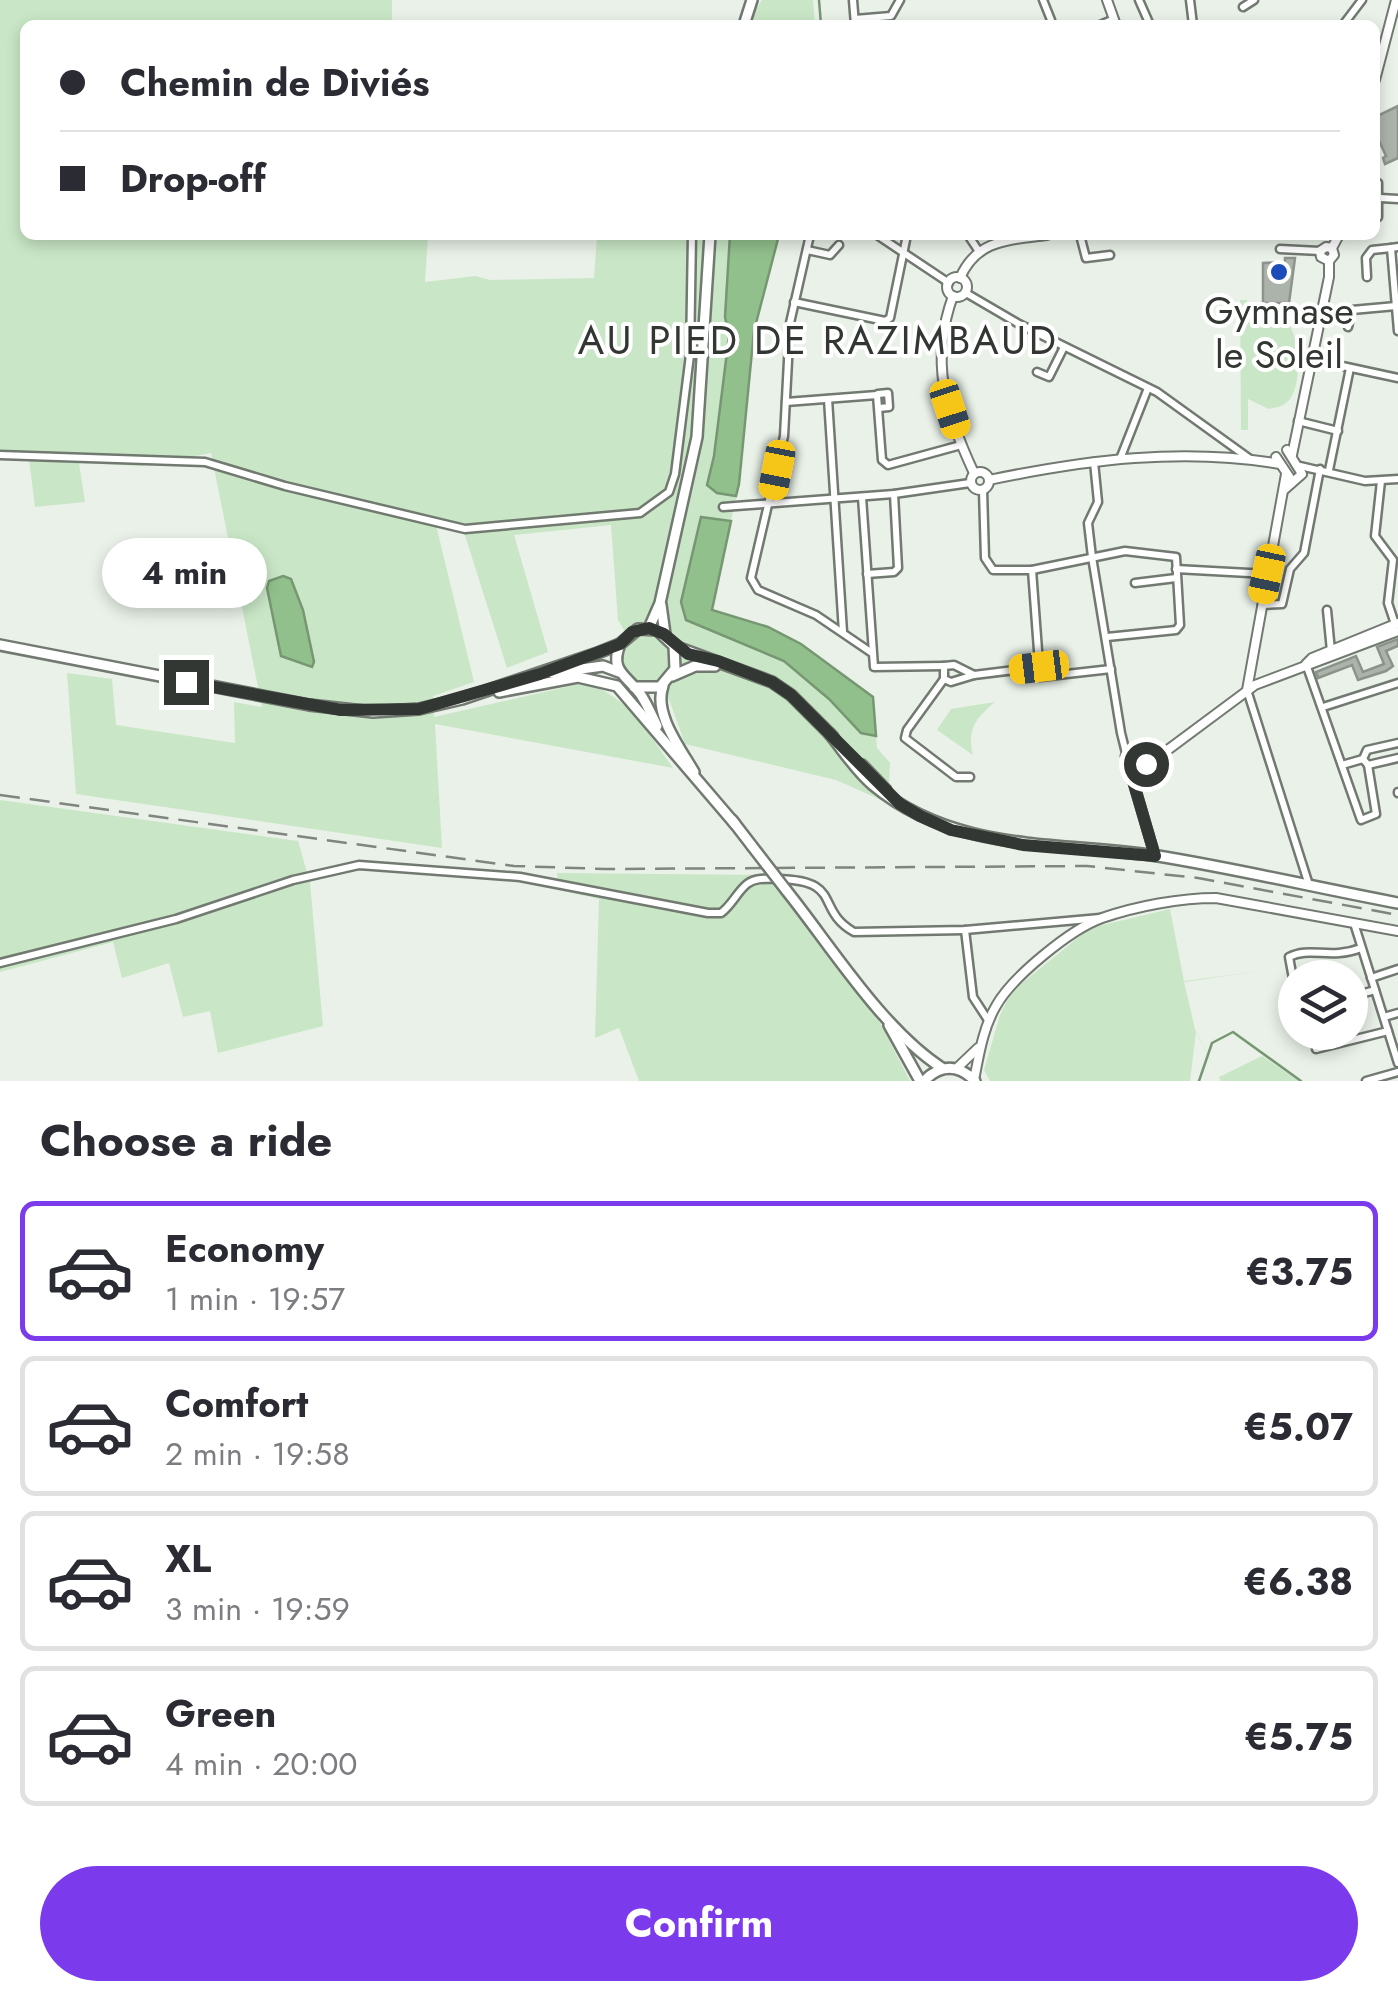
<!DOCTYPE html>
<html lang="en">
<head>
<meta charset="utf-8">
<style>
  :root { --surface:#fff; --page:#f7f7f7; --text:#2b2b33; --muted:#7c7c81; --line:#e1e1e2; --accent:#7c3aed }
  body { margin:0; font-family:Jost,sans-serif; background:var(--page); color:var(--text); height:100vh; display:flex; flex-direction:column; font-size:38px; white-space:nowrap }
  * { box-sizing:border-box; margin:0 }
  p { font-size:32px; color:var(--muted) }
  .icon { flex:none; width:55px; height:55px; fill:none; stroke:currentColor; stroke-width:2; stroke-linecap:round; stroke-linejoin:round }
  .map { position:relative; height:1081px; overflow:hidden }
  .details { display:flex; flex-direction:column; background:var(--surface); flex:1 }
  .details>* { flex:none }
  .hud { position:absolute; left:20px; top:20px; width:1360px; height:220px; border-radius:15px; box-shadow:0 5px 15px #0003; display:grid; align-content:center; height:220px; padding:0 40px; background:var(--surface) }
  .fabs { position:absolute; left:1278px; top:960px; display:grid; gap:20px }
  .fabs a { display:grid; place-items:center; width:90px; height:90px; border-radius:50%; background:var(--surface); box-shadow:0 5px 15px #0003; font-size:50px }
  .end { position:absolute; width:45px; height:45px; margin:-22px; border:12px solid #333733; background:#fff; box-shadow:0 0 0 5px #fff }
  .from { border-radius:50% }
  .bubble { position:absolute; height:70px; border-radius:35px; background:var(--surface); box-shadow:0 5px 15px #0003; font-size:32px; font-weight:700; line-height:70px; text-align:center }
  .car { position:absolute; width:30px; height:60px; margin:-30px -15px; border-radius:12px; box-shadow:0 0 8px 2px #0007; background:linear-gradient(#f5c518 24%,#345 0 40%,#f5c518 0 76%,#345 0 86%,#f5c518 0) }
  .hud b { display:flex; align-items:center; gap:35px; height:95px; font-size:38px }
  .hud b+b { border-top:2px solid var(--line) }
  .hud i { width:25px; height:25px; background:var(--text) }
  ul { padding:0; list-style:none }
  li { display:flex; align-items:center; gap:30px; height:140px; margin:0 20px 15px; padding:0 20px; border:5px solid var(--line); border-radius:15px }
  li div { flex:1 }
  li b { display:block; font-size:38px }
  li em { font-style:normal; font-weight:700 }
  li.on { border-color:var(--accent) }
  li>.icon { width:90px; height:90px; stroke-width:1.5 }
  h2 { padding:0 40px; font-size:45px; line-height:120px }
  .action { display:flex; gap:20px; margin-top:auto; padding:20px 40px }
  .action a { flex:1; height:115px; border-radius:60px; background:var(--accent); color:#fff; font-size:40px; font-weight:700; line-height:115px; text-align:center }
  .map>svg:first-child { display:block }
  .green { fill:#c9e7c6 }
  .water { fill:#92c08d; stroke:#769772; stroke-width:2.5 }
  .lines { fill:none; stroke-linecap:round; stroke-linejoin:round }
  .stream { stroke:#769772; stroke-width:2.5 }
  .building { fill:#abb3aa; stroke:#8c938b; stroke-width:2.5 }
  .minor-casing { stroke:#717971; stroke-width:11 }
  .tertiary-casing { stroke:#717971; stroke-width:12 }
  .secondary-casing { stroke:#717971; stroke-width:14 }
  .primary-casing { stroke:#717971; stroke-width:14 }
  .minor { stroke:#fff; stroke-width:6 }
  .tertiary { stroke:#fff; stroke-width:8 }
  .secondary { stroke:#fff; stroke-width:9 }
  .primary { stroke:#fff; stroke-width:9 }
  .rail { stroke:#80857f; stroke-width:2.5; stroke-dasharray:20 10; stroke-linecap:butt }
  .primary-bridge-casing { stroke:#717971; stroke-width:14; stroke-linecap:butt }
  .primary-bridge { stroke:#fff; stroke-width:9 }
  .route { stroke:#333733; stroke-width:12 }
  .poi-dot { fill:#1b4cb9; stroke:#fff; stroke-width:4 }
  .labels { text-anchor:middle; stroke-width:8; stroke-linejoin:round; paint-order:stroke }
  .poi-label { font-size:38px; fill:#333733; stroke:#fff }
  .neighbourhood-label { font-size:40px; letter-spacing:2.5px; fill:#333733; stroke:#fff }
</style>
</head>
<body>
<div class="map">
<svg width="1398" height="1081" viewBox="0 0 1398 1081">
  <rect width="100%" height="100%" fill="#e9f1e8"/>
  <g class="green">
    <path d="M0 0H392V21L399 25H25V235H428L425 282 475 276 490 280 594 278 597 235H779L754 331 739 484 712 609C784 632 813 653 873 697L877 748 890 763 888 803 836 780 685 744 670 702 658 683H636L621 665 623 646 629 638 618 620 611 525 514 535 548 652 507 668 463 529 436 525 474 682 433 696 434 717 584 683C628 695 648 733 673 768L435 724 442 848 76 794 67 673 112 679 116 725 235 743 234 702 262 707 211 453 141 466 79 463 85 502 35 507 29 459 0 454Z"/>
    <path d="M762 0H813L815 25H745Z"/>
    <path d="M1240 300H1247L1248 323C1299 281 1307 377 1290 399 1285 406 1278 407 1269 409L1248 399V430H1241Z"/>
    <path d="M995 702C975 719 967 729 973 755L937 730 951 709Z"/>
    <path d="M0 800 298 841 310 883 323 1026 218 1053 210 1011 183 1017 169 963 122 978 113 942 0 972Z"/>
    <path d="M557 873 767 875 875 1013 910 1081H639L619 1028 595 1038 599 899 559 890Z"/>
    <path d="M1170 909 1184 981 1261 971 1184 982 1195 1029 1219 1077 1262 1056 1299 1081H1221L1196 1032 1190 1081H990L984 1070 1000 1015 1011 992 1090 928Z"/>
  </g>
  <g class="water">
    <path d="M730 235H779L754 331 739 484 736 496 717 493 707 485 714 456 729 336 725 317Z"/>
    <path d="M701 517 731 521 712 610 768 627 801 644 873 697 876 736 861 733 829 699 784 661 686 620 681 602Z"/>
    <path d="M283 576 291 579 303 610 314 662 312 667 281 656 267 588 269 581Z"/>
  </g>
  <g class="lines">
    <g class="stream">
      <path d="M819 0 821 25"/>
      <path d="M1199 1081 1212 1043 1233 1032 1301 1081"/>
    </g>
  </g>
  <g class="building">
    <path d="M1398 106V158L1385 164 1383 158 1386 156 1375 132V117Z"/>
    <path d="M1285 258H1295L1289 303H1263V263L1285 262Z"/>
    <path d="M1398 639V646L1386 651 1393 666 1386 671 1358 680 1352 665 1318 678 1316 672 1356 656 1363 672 1384 664 1377 647Z"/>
  </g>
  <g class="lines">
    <g class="minor-casing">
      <g id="minor">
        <path d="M853 0 855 25"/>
        <path d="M1043 0 1051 20"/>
        <path d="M1139 0 1150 25"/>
        <path d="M1190 0 1193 25"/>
        <path d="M1243 7 1254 0"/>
        <path d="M855 19 891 16 900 0"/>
        <path d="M1100 25 1114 19"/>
        <path d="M1343 25 1362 0"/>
        <path d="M1380 198 1398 199"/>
        <path d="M1378 217V183"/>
        <path d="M810 235 790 323 784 436 751 578 758 590 816 615 872 653"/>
        <path d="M877 235 949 283"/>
        <path d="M968 235 978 250"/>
        <path d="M1080 235 1086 258 1110 255"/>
        <path d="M1398 247 1391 248 1398 331"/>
        <path d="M1280 249 1320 251"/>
        <path d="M807 250 830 255 839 245"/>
        <path d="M1367 277 1366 258 1372 250 1391 248"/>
        <path d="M966 293 1019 324 1157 392 1250 459"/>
        <path d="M794 302 885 321 890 318 907 235"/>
        <path d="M1348 327 1352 310 1396 306"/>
        <path d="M1336 344 1333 364 1398 378"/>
        <path d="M1037 372 1049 377 1064 347"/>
        <path d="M878 394 888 393 889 407 879 408"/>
        <path d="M828 399 843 632"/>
        <path d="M786 402 877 395 882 460 888 465 961 445"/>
        <path d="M1298 421 1338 431"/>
        <path d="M0 455 205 462 285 486 465 529 640 513 669 492 675 474 690 355 692 235"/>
        <path d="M1120 459 1148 388"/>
        <path d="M1094 462 1098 502 1088 523 1092 557 1121 733 1133 781"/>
        <path d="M1300 466 1365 481 1398 479"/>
        <path d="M1329 470 1350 368"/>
        <path d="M1381 481 1375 536 1393 560 1388 603 1395 624"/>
        <path d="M983 490 985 558 993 570H1032L1125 551 1176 557 1180 625 1176 630 1107 637"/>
        <path d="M862 497 874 667 944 666"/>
        <path d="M723 507 894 494 970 483"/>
        <path d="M1176 569 1267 574"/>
        <path d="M1032 570 1040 677 1111 669"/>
        <path d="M867 574 894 572 898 568 894 494"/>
        <path d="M1135 583 1176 578"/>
        <path d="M1262 605 1282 604 1290 569 1304 553 1320 469"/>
        <path d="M1327 610 1331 651"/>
        <path d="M1306 664 1361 820 1376 814 1368 765"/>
        <path d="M954 665 974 675 951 682 944 679V666Z"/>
        <path d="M974 675 1039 667"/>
        <path d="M944 679 907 730 905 738 956 777H970"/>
        <path d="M1247 690 1309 885"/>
        <path d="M1323 707 1398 683"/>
        <path d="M1398 743 1367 750 1363 759 1368 765 1398 758"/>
        <path d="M1125 756 1146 764"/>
        <path d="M1342 765 1363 759"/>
        <path d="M1398 792V793"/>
        <path d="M1354 923 1398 1063"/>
        <path d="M965 930 973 997 988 1020"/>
        <path d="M0 963 176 919 293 880 359 865 520 877 708 913H721C732 905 737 892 747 884 756 877 767 879 777 879 844 880 814 909 854 932L965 930 1100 918"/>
        <path d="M1371 978 1398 969"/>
        <path d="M1294 984 1289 957C1310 946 1330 960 1361 948"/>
        <path d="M1350 997 1375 990"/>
        <path d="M1384 1017 1398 1013"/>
        <path d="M1316 1049 1388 1031"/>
        <path d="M1366 1081 1398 1072"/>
      </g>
    </g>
    <g class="tertiary-casing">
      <g id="tertiary">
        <path d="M1107 0 1116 25"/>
        <path d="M1375 80 1396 0"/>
        <path d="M1329 261 1321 257 1320 251 1326 247 1332 248"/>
        <circle cx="957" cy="287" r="10"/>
        <path d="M960 278C977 239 1009 240 1047 235"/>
        <path d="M953 296C929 362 946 413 974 473"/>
        <path d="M1292 455 1329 277V261L1334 255 1332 248 1339 235"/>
        <path d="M1276 457 1290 478"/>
        <circle cx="980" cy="481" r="9"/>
        <path d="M989 480C1085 460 1183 447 1280 464"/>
        <path d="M1285 489 1302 474 1287 450"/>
        <path d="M1306 664 1312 658 1398 623"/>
        <path d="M1247 690 1286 474"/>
        <path d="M1155 856 1133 781 1138 772 1255 685 1398 631"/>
        <path d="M957 1068 978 1048"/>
        <path d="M974 1080C979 1055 983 1028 996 1006 1012 977 1071 929 1102 918 1137 906 1180 898 1216 898L1398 931"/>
      </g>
    </g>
    <g class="secondary-casing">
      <g id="secondary">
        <path d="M744 25 752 0"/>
        <path d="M661 605 665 634"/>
        <path d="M649 628 660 603 697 437 710 235"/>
        <path d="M674 646 772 682 791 695 833 737"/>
        <path d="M672 676 695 666H715"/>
        <path d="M829 733C843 750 856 771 873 785 956 854 1059 841 1158 856 1238 869 1318 888 1398 903"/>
        <path d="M862 765 886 790"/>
      </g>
    </g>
    <g class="primary-casing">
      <g id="primary">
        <path d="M620 644C609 672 627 675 641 695 647 704 652 716 657 726"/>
        <path d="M0 645 309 705 373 712 419 709 462 699 595 654 620 644 638 629 657 630 674 646 675 669 660 687H634"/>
        <path d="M552 673 603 666 619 672"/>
        <path d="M663 686C653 713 680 748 694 772"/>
        <path d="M499 692 578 677 617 686 735 824"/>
        <path d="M732 820 752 846"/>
        <path d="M786 890C831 946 882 1029 942 1068"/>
        <path d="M889 1025 920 1081"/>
        <path d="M924 1081C940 1064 959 1064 975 1081"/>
      </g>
    </g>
    <use href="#minor" class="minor"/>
    <use href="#tertiary" class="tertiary"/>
    <use href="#secondary" class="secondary"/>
    <use href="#primary" class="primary"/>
    <path class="rail" d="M0 795 514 866 605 869 1087 866 1198 878 1398 915"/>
    <g class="primary-bridge-casing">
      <path id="primary-bridge" d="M752 846 786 890"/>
    </g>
    <use href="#primary-bridge" class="primary-bridge"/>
  </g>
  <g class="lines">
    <path class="route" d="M186 682 341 710 419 709 540 674 620 644 632 632 649 628 664 634 688 654 718 661 772 682 791 695 900 804 920 816 951 830 1023 845 1155 856 1133 781 1146 764"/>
  </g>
  <circle class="poi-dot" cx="1279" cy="272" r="10"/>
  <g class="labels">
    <g class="poi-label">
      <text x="1279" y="324">Gymnase<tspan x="1279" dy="44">le Soleil</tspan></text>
    </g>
    <g class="neighbourhood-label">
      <text x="818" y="354">AU PIED DE RAZIMBAUD</text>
    </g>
  </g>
</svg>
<div class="fabs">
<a><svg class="icon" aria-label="layers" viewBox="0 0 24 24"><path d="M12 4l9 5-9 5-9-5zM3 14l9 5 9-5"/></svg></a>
</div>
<i class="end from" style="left:1146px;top:764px"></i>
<i class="end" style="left:186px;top:682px"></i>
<div class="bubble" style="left:102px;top:538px;width:165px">4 min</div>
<i class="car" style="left:950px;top:409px;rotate:162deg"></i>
<i class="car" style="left:777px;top:470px;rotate:191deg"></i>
<i class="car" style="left:1267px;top:574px;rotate:192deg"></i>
<i class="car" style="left:1039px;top:667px;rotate:263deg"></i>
<div class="hud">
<b><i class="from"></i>Chemin de Diviés</b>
<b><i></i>Drop-off</b>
</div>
</div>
<section class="details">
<h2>Choose a ride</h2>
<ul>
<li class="on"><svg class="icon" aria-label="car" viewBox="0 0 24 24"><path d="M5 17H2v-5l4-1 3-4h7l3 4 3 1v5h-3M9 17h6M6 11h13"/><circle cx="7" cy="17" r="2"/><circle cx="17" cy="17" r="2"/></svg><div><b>Economy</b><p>1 min · 19:57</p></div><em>€3.75</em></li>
<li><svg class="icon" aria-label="car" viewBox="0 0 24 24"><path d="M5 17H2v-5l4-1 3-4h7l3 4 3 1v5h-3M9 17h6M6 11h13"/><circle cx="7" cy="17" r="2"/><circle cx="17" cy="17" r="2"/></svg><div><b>Comfort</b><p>2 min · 19:58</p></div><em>€5.07</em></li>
<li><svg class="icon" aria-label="car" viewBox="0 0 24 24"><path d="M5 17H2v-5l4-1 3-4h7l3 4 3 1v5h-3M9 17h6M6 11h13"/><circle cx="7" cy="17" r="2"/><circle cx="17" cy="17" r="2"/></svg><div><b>XL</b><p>3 min · 19:59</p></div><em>€6.38</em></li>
<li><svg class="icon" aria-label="car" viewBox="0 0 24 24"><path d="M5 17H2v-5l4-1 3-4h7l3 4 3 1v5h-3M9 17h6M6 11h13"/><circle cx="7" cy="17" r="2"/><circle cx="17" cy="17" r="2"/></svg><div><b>Green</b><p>4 min · 20:00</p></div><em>€5.75</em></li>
</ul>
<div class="action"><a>Confirm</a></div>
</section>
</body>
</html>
